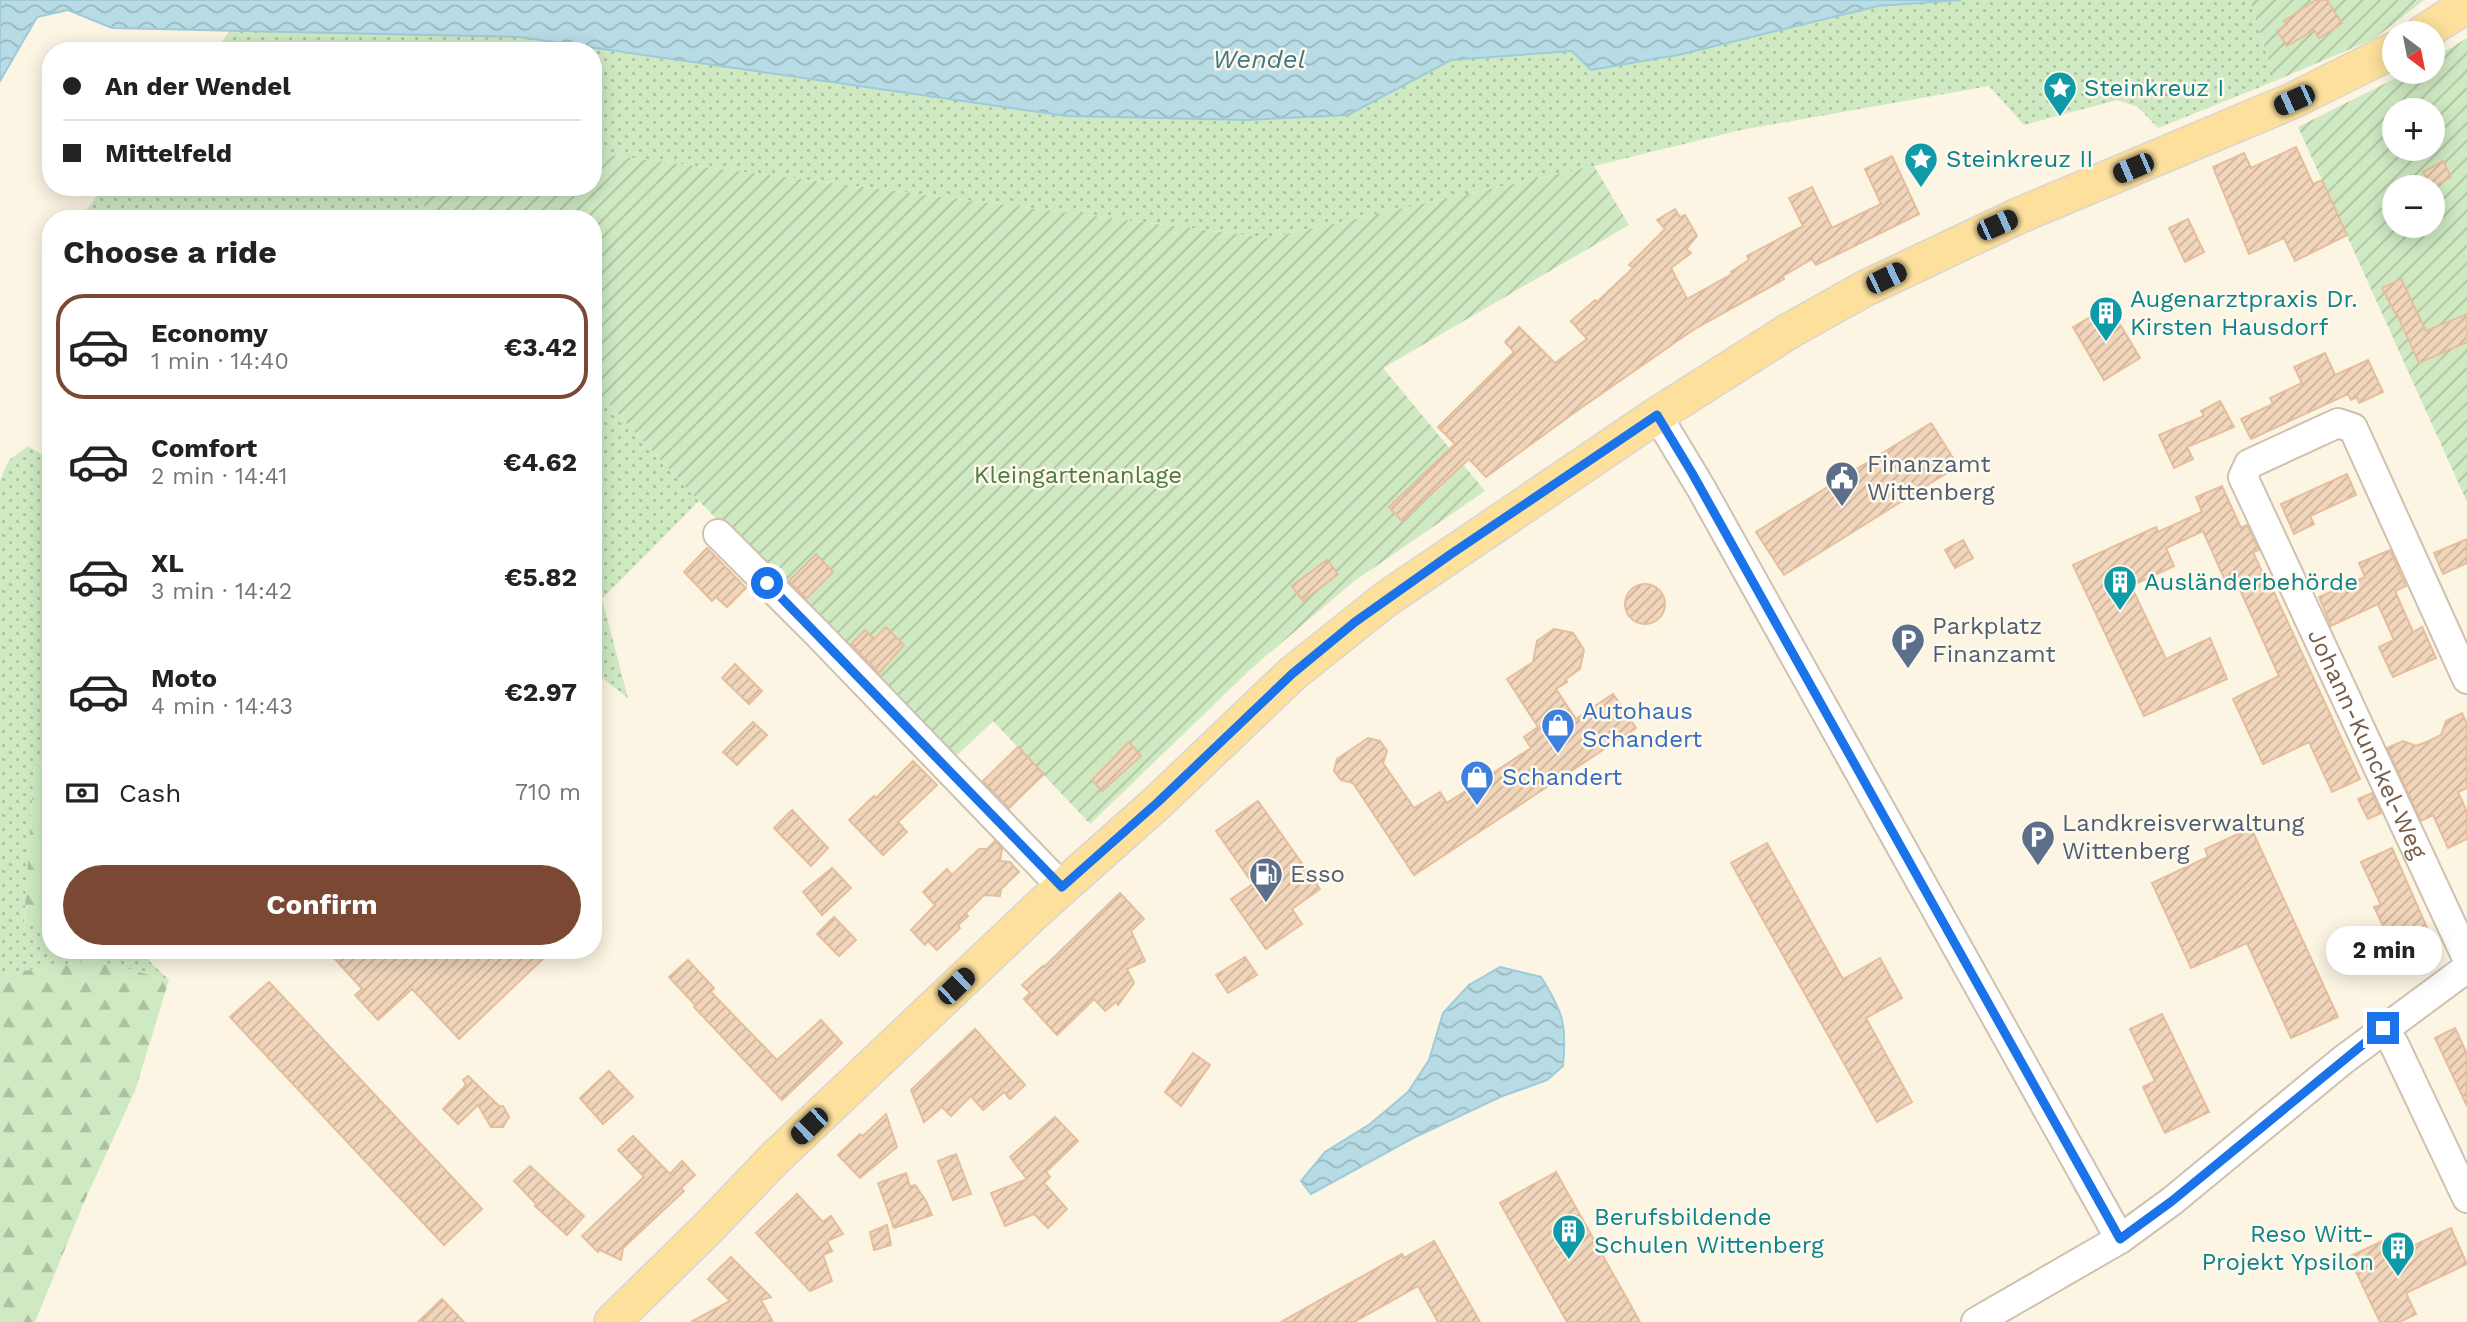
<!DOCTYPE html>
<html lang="en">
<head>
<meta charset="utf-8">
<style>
  :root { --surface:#fff; --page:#f6f6f6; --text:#222; --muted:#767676; --line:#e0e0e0; --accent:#7b4933 }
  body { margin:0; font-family:"Work Sans",sans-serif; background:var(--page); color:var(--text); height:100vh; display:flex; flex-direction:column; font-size:26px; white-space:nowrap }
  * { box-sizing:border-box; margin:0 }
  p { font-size:23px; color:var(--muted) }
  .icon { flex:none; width:38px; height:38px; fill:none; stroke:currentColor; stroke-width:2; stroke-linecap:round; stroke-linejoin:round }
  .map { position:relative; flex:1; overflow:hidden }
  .details { position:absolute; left:42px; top:210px; width:560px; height:749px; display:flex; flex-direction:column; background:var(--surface); border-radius:28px; box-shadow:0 4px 18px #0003 }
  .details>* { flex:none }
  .hud { position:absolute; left:42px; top:42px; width:560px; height:154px; border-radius:28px; box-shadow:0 4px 18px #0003; display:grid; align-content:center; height:154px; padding:0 21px; background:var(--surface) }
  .needle { width:46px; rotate:148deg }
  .buttons { position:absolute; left:2382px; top:21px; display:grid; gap:14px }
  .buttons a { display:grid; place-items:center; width:63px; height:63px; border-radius:50%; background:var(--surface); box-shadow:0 4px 18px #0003; font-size:35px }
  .end { position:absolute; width:32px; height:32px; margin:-16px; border:9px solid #1a73e8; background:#fff; box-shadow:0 0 0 4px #fff }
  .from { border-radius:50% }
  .bubble { position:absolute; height:49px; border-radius:24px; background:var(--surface); box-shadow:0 4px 18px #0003; font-size:23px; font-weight:700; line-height:49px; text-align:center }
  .car { position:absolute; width:21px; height:42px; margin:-21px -10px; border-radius:9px; box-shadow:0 0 5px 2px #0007; background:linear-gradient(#222 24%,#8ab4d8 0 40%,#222 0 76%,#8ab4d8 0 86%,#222 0) }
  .hud b { display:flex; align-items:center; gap:24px; height:66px; font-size:26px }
  .hud b+b { border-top:2px solid var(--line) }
  .hud i { width:18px; height:18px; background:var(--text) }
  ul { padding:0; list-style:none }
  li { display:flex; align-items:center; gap:21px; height:105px; margin:0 14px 10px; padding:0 7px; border:4px solid transparent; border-radius:28px }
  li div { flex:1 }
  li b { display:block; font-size:26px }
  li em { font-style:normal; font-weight:700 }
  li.active { border-color:var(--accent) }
  li>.icon { width:63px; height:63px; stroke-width:1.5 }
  h2 { padding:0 21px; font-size:32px; line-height:84px }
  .pay { display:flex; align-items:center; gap:18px; height:77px; padding:0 21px; font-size:26px }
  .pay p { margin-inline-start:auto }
  .button { display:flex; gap:14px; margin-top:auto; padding:14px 21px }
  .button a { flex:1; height:80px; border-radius:42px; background:var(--accent); color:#fff; font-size:28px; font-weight:700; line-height:80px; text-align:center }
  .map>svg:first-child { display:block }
  .grass { fill:url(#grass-dots) }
  .forest { fill:url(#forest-firs) }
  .garden { fill:url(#garden-furrows); fill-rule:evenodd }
  .water { fill:url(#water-waves); stroke:#9fcbd8; stroke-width:2 }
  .building { fill:url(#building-hatch); stroke:#e5be9c; stroke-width:2 }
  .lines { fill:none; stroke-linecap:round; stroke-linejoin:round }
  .minor-casing { stroke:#d0c0ad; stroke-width:32 }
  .major-casing { stroke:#dbd5d0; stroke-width:38 }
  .minor { stroke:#fff; stroke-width:28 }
  .major { stroke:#fce09c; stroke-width:35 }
  .route { stroke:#1a73e8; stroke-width:9 }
  .labels { text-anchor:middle; stroke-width:5; stroke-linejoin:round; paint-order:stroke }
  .culture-label { font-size:24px; fill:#0d838f; stroke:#fff9eb; text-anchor:start }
  .service-label { font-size:24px; fill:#4e5e75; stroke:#fff9eb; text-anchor:start }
  .park-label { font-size:24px; fill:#4d7b41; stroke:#fff9eb }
  .shop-label { font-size:24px; fill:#366cbe; stroke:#fff9eb; text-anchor:start }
  .street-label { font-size:24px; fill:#755d49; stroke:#fff9eb }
  .water-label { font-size:26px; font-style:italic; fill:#427889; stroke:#fff9eb }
</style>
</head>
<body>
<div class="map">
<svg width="2467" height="1322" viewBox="0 0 2467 1322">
  <defs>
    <pattern id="grass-dots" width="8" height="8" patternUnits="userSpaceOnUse" patternTransform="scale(1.75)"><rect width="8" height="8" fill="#cfeac3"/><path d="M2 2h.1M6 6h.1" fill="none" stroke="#adc1a0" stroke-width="1.8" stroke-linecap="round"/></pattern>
    <pattern id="forest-firs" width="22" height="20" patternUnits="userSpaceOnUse" patternTransform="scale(1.75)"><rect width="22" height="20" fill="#cfeac3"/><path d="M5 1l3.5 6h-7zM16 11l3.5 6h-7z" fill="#adc1a0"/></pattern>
    <pattern id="garden-furrows" width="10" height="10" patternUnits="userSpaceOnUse" patternTransform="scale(1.75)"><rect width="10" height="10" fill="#cfeac3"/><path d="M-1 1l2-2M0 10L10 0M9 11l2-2" fill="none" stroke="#adc1a0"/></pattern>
    <pattern id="water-waves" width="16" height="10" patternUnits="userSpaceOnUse" patternTransform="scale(1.75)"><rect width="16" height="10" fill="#b8dce6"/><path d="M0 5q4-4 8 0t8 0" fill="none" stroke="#9ab6bc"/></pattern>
    <pattern id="building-hatch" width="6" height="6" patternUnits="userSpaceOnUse" patternTransform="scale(1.75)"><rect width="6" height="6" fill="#f2d6bc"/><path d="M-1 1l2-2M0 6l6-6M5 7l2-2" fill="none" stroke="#c9b19b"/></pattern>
  </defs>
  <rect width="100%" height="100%" fill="#fcf5e4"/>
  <g class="grass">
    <path d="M1961 0H2250L2275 81 2158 128 2138 107 2117 100 2024 125 1989 86 1741 130 1594 166 1269 238 593 153V51H215L231 29 519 37 1067 116 1247 120 1348 115 1451 60 1572 51 1591 70 1678 55 1878 6Z"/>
    <path d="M103 187H406L436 219H80Z"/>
    <path d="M593 387 699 501 602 599 628 698 593 671Z"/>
    <path d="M28 446 51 460V749L34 771 24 922 51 925V950H138L169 980 95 960 10 973 0 979V480L9 460Z"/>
  </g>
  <g class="forest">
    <path d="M51 749V925L24 922 34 771Z"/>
    <path d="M95 960 169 980 135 1091 85 1200 35 1322H0V979L10 973Z"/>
  </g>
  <g class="garden">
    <path d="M2250 0H2424L2374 39 2275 81Z"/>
    <path d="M2467 38V502L2298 127 2408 72H2432L2433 59ZM2394 110H2432V149H2394ZM2394 187H2432V226H2394Z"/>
    <path d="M593 153 1269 238 1594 166 1629 225 1383 368 1485 491 1353 582 1253 667 1090 824 993 721 952 760 699 501 593 387V219H436L406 187H593Z"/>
  </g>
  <g class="water">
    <path d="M0 0H1961L1878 6 1678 55 1591 70 1572 51 1451 60 1348 115 1247 120 1067 116 519 37 112 28 68 10 37 17 0 81Z"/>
    <path d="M1500 967 1541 977C1563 1012 1567 1024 1563 1066L1547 1080 1500 1097 1413 1138 1311 1194 1301 1181 1325 1152 1370 1124 1408 1092 1429 1060 1443 1013 1469 985Z"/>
  </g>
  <g class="building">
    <path d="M2316 0H2327L2342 23 2319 38 2314 30 2287 46 2277 31 2287 25 2284 21Z"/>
    <path d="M2296 147 2313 184 2322 180 2347 235 2295 261 2284 238 2249 254 2213 167 2244 153 2251 168Z"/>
    <path d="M1892 156 1919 214 1816 265 1812 259 1783 276 1784 279 1693 330 1578 410 1486 477 1469 459 1402 521 1389 507 1455 444 1438 427 1514 352 1505 342 1519 327 1555 363 1587 339 1571 321 1595 300 1597 302 1633 268 1629 265 1665 229 1657 220 1675 209 1680 217 1685 215 1697 236 1686 249 1691 253 1671 268 1687 299 1732 274 1731 272 1749 260 1747 256 1803 226 1789 198 1812 187 1832 228 1881 204 1865 169Z"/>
    <path d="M2443 161 2451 177 2432 188 2423 172Z"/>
    <path d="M2188 219 2204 252 2185 262 2169 228Z"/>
    <path d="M2401 279 2426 331 2467 314V342L2419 363 2396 312 2395 313 2382 288Z"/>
    <path d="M2109 306 2140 358 2104 380 2073 327Z"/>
    <path d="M2325 353 2335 375 2368 360 2383 392 2359 403 2357 397 2351 400 2348 394 2251 439 2241 419 2273 404 2270 398 2302 383 2294 367Z"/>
    <path d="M2220 401 2234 427 2187 447 2193 459 2174 468 2159 435 2204 416 2201 411Z"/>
    <path d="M1931 423 1958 466 1784 575 1756 532 1832 484 1830 480 1852 466 1855 470Z"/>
    <path d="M2347 474 2356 495 2310 516 2314 524 2294 534 2281 504Z"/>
    <path d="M2222 486 2241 528 2247 525 2259 550 2253 552 2270 589 2272 588 2360 779 2332 792 2309 742 2263 764 2233 699 2279 676 2237 583 2228 587 2203 531 2166 548 2174 566 2131 586 2166 659 2210 638 2227 679 2144 716 2073 565 2156 527 2158 532 2202 512 2196 497Z"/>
    <path d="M2467 539V563L2443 574 2434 553Z"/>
    <path d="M1963 540 1973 558 1955 568 1945 550Z"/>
    <path d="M707 548 746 588 727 607 716 597 712 601 684 572Z"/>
    <path d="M2390 550 2406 586 2395 591 2413 632 2422 627 2436 658 2393 677 2379 647 2394 640 2378 604 2331 626 2319 597 2365 577 2359 563Z"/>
    <path d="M816 554 833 572 806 599 789 581Z"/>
    <path d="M1327 560 1338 574 1303 601 1292 586Z"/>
    <circle cx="1645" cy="604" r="20"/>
    <path d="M886 627 904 645 879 673 851 644 865 630 874 639Z"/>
    <path d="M1554 629 1573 633 1584 650 1580 669 1566 679 1567 682 1556 689 1576 719 1613 694 1636 728 1414 875 1353 783 1341 780 1334 771 1337 759 1368 738 1380 741 1387 751 1383 763 1414 808 1440 792 1447 803 1531 748 1524 737 1538 727 1507 679 1533 662 1537 641Z"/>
    <path d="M735 664 762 691 749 704 722 678Z"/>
    <path d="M2462 713 2467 724V788L2458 792 2467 812V839L2448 848 2433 815 2421 821 2387 748 2403 741 2416 746 2429 741 2441 735 2446 721Z"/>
    <path d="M753 722 767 735 737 765 723 752Z"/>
    <path d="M1129 742 1141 756 1102 791 1092 780Z"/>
    <path d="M1018 747 1044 774 1009 808 983 781Z"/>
    <path d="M913 761 937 785 898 822 907 832 883 855 849 820 874 796 876 798Z"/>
    <path d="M2372 793 2381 813 2368 819 2358 799Z"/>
    <path d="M1258 801 1320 889 1292 909 1302 924 1266 949 1231 899 1253 884 1216 831Z"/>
    <path d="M792 810 828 848 811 866 774 828Z"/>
    <path d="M2251 828 2338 1017 2291 1038 2247 943 2191 968 2152 883 2208 857 2205 849Z"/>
    <path d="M995 841 1002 848 1000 861 1010 862 1019 872 1001 889 1000 896 984 895 966 913 968 916 958 925 960 928 937 950 928 941 925 945 911 930 935 905 923 892 947 869 952 875 979 849H987Z"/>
    <path d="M1767 843 1843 979 1880 958 1902 998 1866 1018 1912 1102 1877 1122 1731 863Z"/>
    <path d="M2392 848 2435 946 2400 962 2374 907 2381 905 2361 862Z"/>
    <path d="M832 868 851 888 822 915 803 892Z"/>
    <path d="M1120 893 1144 919 1131 931 1145 961 1127 969 1134 983 1118 1005 1116 1002 1105 1011 1094 999 1057 1035 1024 999 1030 993 1022 985 1043 966 1044 967Z"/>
    <path d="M834 917 856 940 839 956 817 934Z"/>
    <path d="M327 950H552L459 1039 412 989 378 1020 355 995 362 989Z"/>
    <path d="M1245 957 1257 975 1228 993 1216 975Z"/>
    <path d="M688 960 714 988 711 992 777 1060 821 1020 842 1043 782 1100 694 1007 696 1006 669 977Z"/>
    <path d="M269 982 482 1209 444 1245 230 1017Z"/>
    <path d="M2162 1014 2209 1112 2165 1133 2143 1087 2155 1081 2130 1029Z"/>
    <path d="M2455 1028 2467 1054V1106L2435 1038Z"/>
    <path d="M975 1029 1025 1085 1010 1099 1004 1092 983 1110 971 1096 951 1116 942 1107 924 1122 911 1090Z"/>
    <path d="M1193 1053 1210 1065 1181 1106 1165 1092Z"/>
    <path d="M609 1071 633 1097 603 1124 580 1098Z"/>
    <path d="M468 1076 499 1106H503L509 1117 503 1127H491L478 1105 458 1124 443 1109 466 1085 463 1080Z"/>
    <path d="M886 1114 897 1147 860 1178 838 1155 860 1134 863 1136Z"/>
    <path d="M1055 1117 1078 1141 1046 1172 1050 1177 1044 1183 1067 1209 1048 1228 1034 1214 1005 1226 991 1193 1027 1179 1010 1157Z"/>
    <path d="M633 1136 670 1174 682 1161 695 1175 681 1188 684 1191 623 1248 621 1260 600 1250 598 1252 582 1236 644 1177 618 1150Z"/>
    <path d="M956 1154 971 1194 953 1200 938 1161Z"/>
    <path d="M530 1166 584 1216 567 1235 535 1206 537 1205 514 1181Z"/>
    <path d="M1556 1172 1640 1322H1567L1500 1203Z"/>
    <path d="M906 1173 910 1187 915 1185 926 1201 932 1215 894 1228 878 1183Z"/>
    <path d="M797 1194 823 1222 831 1216 843 1234 827 1241 832 1251 823 1255 832 1281 810 1291 756 1233Z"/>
    <path d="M887 1225 891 1245 874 1250 870 1232Z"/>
    <path d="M2451 1228 2467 1264 2406 1293 2416 1314 2400 1322H2380L2349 1257 2382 1241 2389 1257Z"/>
    <path d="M1434 1241 1480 1322H1438L1418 1286 1354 1322H1281L1402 1254 1404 1258Z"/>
    <path d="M731 1257 771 1297 761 1300 773 1322H691L730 1301 708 1279Z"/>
    <path d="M442 1299 464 1322H418Z"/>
  </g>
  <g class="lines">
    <g class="minor-casing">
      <g id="minor">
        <path d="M1657 415 1701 488 2120 1239"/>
        <path d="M718 534 817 633 1062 887"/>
        <path id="s1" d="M2467 679 2353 428 2338 423 2249 464 2243 477 2467 958"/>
        <path d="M2383 1028 2394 1044 2467 1198"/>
        <path d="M1976 1322 2120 1239 2172 1201 2343 1060 2467 968"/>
      </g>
    </g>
    <g class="major-casing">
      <g id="major">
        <path d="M2423 33 2467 5"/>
        <path d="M612 1322 708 1228 772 1161 1040 907 1158 802 1292 674 1386 599 1657 415 1789 331 1866 288 2018 216 2294 100 2394 50"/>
      </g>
    </g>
    <use href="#minor" class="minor"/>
    <use href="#major" class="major"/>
  </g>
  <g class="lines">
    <path class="route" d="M767 583 1062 887 1158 802 1292 674 1355 622 1451 554 1657 415 1692 473 2120 1239 2172 1201 2383 1028"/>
  </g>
  <defs>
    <g id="sight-pin" transform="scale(1.75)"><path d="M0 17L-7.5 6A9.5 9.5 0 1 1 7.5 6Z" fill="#0f9aa8" stroke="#fff9eb"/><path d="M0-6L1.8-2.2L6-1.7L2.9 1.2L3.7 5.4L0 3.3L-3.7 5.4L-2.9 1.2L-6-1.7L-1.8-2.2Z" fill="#fff"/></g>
    <g id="building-pin" transform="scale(1.75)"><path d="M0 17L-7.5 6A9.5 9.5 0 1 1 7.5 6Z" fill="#0f9aa8" stroke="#fff9eb"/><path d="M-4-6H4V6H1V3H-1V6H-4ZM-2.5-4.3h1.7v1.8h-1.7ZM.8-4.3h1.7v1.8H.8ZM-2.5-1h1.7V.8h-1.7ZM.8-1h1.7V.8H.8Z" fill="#fff"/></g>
    <g id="civic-pin" transform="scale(1.75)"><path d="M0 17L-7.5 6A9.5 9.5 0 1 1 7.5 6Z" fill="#5c6f8a" stroke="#fff9eb"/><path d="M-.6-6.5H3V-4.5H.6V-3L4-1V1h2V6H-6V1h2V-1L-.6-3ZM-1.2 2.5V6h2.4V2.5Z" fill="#fff"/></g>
    <g id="parking-pin" transform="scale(1.75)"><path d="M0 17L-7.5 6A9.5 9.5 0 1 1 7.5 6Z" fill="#5c6f8a" stroke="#fff9eb"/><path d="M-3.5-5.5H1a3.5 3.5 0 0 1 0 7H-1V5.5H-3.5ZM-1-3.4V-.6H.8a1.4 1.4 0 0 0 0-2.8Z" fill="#fff"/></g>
    <g id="shop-pin" transform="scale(1.75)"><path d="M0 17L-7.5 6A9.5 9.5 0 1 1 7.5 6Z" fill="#3f7fe0" stroke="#fff9eb"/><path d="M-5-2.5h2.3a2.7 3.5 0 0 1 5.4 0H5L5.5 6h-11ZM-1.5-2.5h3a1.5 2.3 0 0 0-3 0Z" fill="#fff"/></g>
    <g id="fuel-pin" transform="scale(1.75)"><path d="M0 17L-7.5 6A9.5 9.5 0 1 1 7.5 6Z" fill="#5c6f8a" stroke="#fff9eb"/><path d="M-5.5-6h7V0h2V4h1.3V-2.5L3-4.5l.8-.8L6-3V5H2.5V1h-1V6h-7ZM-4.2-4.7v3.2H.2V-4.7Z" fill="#fff"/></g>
  </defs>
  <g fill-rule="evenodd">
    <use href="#sight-pin" x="2060" y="88"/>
    <use href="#sight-pin" x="1921" y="159"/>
    <use href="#building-pin" x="2106" y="313"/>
    <use href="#civic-pin" x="1842" y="478"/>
    <use href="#building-pin" x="2120" y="582"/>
    <use href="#parking-pin" x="1908" y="640"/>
    <use href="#shop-pin" x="1558" y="725"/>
    <use href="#shop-pin" x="1477" y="777"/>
    <use href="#parking-pin" x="2038" y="837"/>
    <use href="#fuel-pin" x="1266" y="874"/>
    <use href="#building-pin" x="1569" y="1231"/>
    <use href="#building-pin" x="2398" y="1248"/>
  </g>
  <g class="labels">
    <g class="culture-label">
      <text x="2084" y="96">Steinkreuz I</text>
      <text x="1946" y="167">Steinkreuz II</text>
      <text x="2130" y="307">Augenarztpraxis Dr.<tspan x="2130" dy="28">Kirsten Hausdorf</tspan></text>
      <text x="2144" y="590">Ausländerbehörde</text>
      <text x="1594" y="1225">Berufsbildende<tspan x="1594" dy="28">Schulen Wittenberg</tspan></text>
      <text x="2374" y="1242" text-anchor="end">Reso Witt-<tspan x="2374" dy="28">Projekt Ypsilon</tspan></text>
    </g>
    <g class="service-label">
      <text x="1867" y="472">Finanzamt<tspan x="1867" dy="28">Wittenberg</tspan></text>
      <text x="1932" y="634">Parkplatz<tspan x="1932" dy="28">Finanzamt</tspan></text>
      <text x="2062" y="831">Landkreisverwaltung<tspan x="2062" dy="28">Wittenberg</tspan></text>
      <text x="1290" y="882">Esso</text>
    </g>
    <g class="park-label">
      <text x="1078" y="483">Kleingartenanlage</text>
    </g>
    <g class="shop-label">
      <text x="1582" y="719">Autohaus<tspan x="1582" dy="28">Schandert</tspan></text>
      <text x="1502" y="785">Schandert</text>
    </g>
    <g class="street-label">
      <text dy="8" stroke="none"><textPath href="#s1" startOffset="698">Johann-Kunckel-Weg</textPath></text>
    </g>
    <g class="water-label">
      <text x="1259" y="68">Wendel</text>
    </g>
  </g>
</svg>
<div class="buttons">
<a><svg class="needle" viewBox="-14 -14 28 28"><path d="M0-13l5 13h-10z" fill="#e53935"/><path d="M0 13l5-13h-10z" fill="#767676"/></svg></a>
<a>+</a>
<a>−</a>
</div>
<i class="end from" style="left:767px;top:583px"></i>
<i class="end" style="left:2383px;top:1028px"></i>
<div class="bubble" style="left:2326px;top:926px;width:116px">2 min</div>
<i class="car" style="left:2294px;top:100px;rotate:246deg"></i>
<i class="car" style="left:2133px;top:168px;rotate:247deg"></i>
<i class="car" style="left:1997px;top:225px;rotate:66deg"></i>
<i class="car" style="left:1886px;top:278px;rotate:64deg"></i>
<i class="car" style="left:956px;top:986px;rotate:46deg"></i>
<i class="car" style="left:809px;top:1126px;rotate:226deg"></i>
<div class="hud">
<b><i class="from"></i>An der Wendel</b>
<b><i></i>Mittelfeld</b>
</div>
<section class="details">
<h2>Choose a ride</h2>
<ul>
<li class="active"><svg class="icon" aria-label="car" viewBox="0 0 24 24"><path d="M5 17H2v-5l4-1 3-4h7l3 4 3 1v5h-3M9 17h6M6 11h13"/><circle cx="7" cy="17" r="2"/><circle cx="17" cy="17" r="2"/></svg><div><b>Economy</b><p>1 min · 14:40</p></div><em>€3.42</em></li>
<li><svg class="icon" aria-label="car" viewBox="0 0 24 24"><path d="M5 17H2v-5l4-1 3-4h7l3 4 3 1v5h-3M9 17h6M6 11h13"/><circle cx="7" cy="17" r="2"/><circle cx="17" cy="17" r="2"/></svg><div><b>Comfort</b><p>2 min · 14:41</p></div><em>€4.62</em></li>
<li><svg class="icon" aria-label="car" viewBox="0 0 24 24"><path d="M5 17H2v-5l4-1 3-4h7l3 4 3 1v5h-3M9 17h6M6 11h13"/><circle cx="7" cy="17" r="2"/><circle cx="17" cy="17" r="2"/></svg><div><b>XL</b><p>3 min · 14:42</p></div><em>€5.82</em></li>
<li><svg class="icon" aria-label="car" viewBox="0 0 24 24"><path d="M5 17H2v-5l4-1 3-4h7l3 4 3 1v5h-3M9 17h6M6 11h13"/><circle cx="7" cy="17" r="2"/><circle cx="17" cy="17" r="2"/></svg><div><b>Moto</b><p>4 min · 14:43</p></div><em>€2.97</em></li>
</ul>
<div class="pay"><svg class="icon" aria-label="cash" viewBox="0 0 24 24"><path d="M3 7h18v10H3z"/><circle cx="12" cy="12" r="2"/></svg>Cash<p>710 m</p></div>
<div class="button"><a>Confirm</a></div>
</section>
</div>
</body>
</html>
